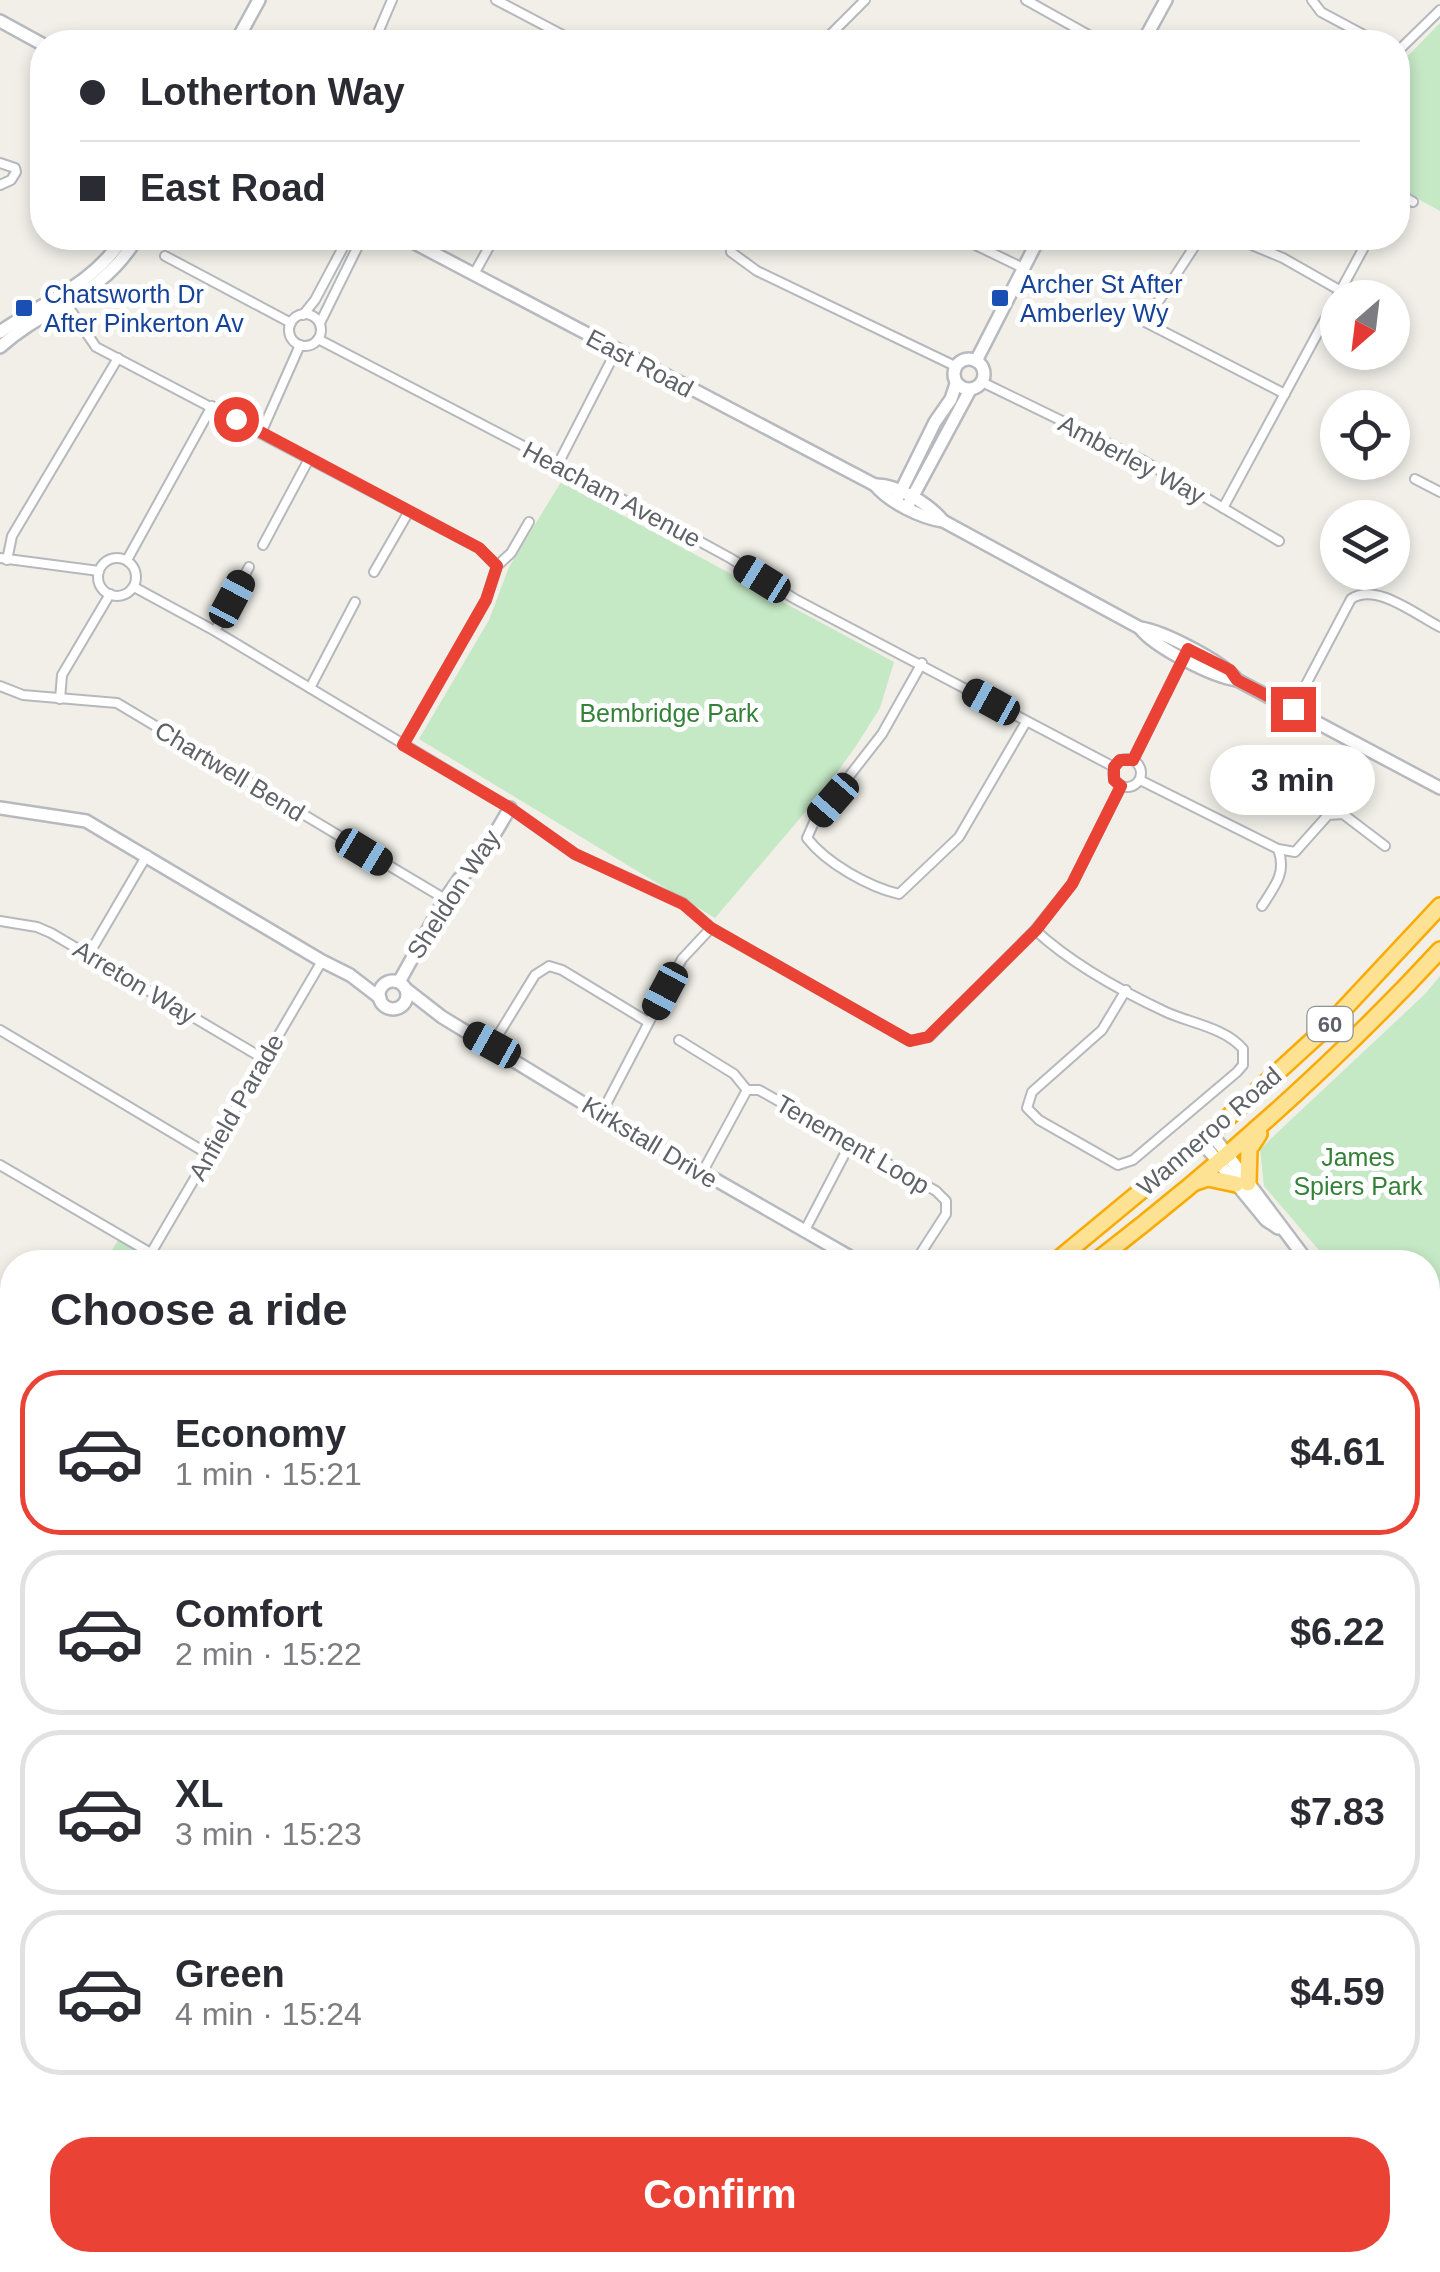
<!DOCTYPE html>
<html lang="en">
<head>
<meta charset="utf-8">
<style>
  :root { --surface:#fff; --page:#f7f7f7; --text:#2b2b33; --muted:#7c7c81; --line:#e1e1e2; --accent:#ea4335 }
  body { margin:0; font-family:Helvetica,sans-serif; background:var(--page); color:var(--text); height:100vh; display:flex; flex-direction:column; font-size:38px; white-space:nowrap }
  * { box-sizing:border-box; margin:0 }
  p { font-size:32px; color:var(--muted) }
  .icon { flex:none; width:55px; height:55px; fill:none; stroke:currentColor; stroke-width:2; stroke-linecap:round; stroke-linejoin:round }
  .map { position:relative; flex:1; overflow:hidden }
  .sheet { position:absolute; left:0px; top:1250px; width:1440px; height:1022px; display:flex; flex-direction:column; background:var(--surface); border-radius:40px 40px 0 0; box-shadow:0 5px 15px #0003 }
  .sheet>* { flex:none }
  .banner { position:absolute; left:30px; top:30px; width:1380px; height:220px; border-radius:40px; box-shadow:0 5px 15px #0003; display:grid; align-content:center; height:220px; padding:0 50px; background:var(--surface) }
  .needle { width:65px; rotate:208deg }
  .controls { position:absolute; left:1320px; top:280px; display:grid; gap:20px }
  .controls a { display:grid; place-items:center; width:90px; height:90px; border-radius:50%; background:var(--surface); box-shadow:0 5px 15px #0003; font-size:50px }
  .end { position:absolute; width:45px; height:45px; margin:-22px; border:12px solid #ea4335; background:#fff; box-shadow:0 0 0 5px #fff }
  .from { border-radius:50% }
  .bubble { position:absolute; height:70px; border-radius:35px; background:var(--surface); box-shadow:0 5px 15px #0003; font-size:32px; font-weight:800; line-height:70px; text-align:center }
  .car { position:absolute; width:30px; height:60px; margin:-30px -15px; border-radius:12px; box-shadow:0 0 8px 2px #0007; background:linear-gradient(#222 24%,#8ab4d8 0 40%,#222 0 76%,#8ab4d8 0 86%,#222 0) }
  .banner b { display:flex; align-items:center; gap:35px; height:95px; font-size:38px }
  .banner b+b { border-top:2px solid var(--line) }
  .banner i { width:25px; height:25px; background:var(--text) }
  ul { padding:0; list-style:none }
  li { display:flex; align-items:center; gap:30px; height:165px; margin:0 20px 15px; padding:0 30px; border:5px solid var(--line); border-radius:40px }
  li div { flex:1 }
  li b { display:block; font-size:38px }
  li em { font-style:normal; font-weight:800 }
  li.on { border-color:var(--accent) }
  li>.icon { width:90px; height:90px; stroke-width:1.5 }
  h2 { padding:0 50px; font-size:45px; line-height:120px }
  .primary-button { display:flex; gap:20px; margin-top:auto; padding:20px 50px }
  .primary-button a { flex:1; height:115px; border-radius:40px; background:var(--accent); color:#fff; font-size:40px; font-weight:800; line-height:115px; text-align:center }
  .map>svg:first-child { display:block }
  .green { fill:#c5e8c5 }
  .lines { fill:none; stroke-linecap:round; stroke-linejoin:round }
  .street-casing { stroke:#b5b8bc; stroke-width:12 }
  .secondary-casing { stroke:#b6babf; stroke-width:16 }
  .highway-casing { stroke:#f9ab00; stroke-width:20 }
  .street { stroke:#fff; stroke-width:8 }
  .secondary { stroke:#fff; stroke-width:11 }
  .highway { stroke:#fde293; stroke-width:15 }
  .route { stroke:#ea4335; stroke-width:12 }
  .transit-dot { fill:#1a4fb4; stroke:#fff; stroke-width:4 }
  .labels { text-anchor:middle; stroke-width:10; stroke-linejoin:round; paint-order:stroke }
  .shield { fill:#fff; stroke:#8f9295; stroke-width:2.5 }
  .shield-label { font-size:22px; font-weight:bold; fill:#5f6368 }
  .transit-label { font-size:25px; fill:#164399; stroke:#fff; text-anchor:start }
  .street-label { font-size:25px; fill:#5f6368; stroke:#fff }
  .park-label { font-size:25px; fill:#348238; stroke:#fff }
</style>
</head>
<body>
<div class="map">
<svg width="1440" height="2272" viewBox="0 0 1440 2272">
  <rect width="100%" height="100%" fill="#f1efe8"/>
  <g class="green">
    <path d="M1440 23V211L1398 188V66Z"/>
    <path d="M561 482 894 662 880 708 856 746 825 789 715 918 419 739 489 620 509 567Z"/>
    <path d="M1440 976V1382L1428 1376V1262H1329L1264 1186 1260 1149 1425 994Z"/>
    <path d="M121 1235 165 1262H105Z"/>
    <path d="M12 1427V1653L0 1646V1450Z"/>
  </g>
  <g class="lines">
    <g class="street-casing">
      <g id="street">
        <path d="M496 0 576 42"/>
        <path d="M1026 0 1101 42"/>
        <path d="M1312 0 1321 12 1377 42"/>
        <path d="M374 42 392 0"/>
        <path d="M823 42 865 0"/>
        <path d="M1398 51 1440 10"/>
        <path d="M0 163 15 168 16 172 11 180 0 185"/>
        <path d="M1398 193 1413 202"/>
        <path d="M689 238 731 245"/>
        <path d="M731 238V252L757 271 955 366"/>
        <path d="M961 238 1021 267"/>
        <path d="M1200 238 1145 322 1285 394"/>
        <path d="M1235 238 1283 258 1341 291"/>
        <path d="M165 256 291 323"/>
        <path d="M474 274 494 238"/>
        <path d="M65 302 96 347 479 548 497 566 486 600 403 745"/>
        <circle cx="305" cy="330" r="16"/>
        <path d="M303 315 315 300 348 238"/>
        <path d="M320 323 362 238"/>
        <path d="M318 339 558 464 730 558 795 599 1114 767"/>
        <path d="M982 382 1142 460 1279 541"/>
        <path d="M261 433 300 345"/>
        <path d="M558 464 616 351"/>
        <path d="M1415 479 1440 492"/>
        <path d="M1223 508 1369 238"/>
        <path d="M263 545 309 459"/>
        <path d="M0 558 99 571"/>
        <circle cx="117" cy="577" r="19"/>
        <path d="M7 560 12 536 118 358"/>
        <path d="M127 560 212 406"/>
        <path d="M497 566 511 553 529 522"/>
        <path d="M374 572 408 513"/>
        <path d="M134 587 215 631 510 808 575 854 683 903 711 928 910 1041 929 1037 1035 930 1072 884 1121 786"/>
        <path d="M215 631 249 567"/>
        <path d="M922 663 882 734 815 820 807 838C826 863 869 887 899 894L959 837 1026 722"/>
        <path d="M0 686 23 695 117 703 445 899"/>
        <path d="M310 688 355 602"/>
        <path d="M60 699 62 675 110 594"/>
        <path d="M1293 709 1351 599C1376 582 1416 615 1440 627"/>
        <circle cx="1127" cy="773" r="14"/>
        <path d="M1133 760 1188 649"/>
        <path d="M1140 780 1278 849C1287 872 1275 886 1262 906"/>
        <path d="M1278 849 1295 852 1328 815 1343 814 1385 846"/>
        <path d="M0 921 37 927 51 933 264 1059"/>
        <path d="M1035 930C1072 964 1121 991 1166 1012 1190 1023 1226 1028 1243 1049V1065L1237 1072 1133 1160 1118 1165 1039 1120 1027 1108 1032 1092 1102 1030 1126 990"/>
        <path d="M89 954 147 855"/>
        <path d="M0 1030 208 1154"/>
        <path d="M679 1040 734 1074 747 1090"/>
        <path d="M492 1045 535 975 549 966 562 970 648 1022"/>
        <path d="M601 1114 682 959 711 928"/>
        <path d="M0 1165 166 1262"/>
        <path d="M702 1173 747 1090H759L936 1191 946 1201V1214L915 1262"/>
        <path d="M804 1232 851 1142"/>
        <path d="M151 1253 322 961"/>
        <path d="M0 1648 12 1654"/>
        <path d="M0 1796 12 1795"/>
        <path d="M1428 1961H1440"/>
        <path d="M0 2052 12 2059"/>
        <path d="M0 2204 12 2211"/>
        <path d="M105 2260 128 2272"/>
        <path d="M944 2260 1029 2272"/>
        <path d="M50 2272 56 2260"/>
        <path d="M648 2272 650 2260"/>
        <path d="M912 2272 913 2260"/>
        <path d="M1167 2272 1169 2260"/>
      </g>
    </g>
    <g class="secondary-casing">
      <g id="secondary">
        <path d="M0 21 42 44"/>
        <path d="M236 42 259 0"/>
        <path d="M1143 42 1166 0"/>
        <path d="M405 238 875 485C889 502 921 518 943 521L1140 628C1163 631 1223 662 1237 680"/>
        <path d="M0 332C44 301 93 285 123 238"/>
        <path d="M0 347C49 303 98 301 137 238"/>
        <circle cx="969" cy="374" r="15"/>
        <path d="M976 361 1039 238"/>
        <path d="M875 485C897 484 929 504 943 521"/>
        <path d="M896 501 935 422 951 399 956 384"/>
        <path d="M907 507 970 390"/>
        <path d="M1140 628C1154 647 1213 677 1237 680L1440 788"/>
        <path d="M0 808 86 821 322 961 350 975 380 998"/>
        <circle cx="393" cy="995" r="14"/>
        <path d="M399 982 445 899 459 879 478 862 510 808"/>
        <path d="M406 989 442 1017 601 1114 859 1262"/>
        <path d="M1211 1133 1308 1262"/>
        <path d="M1201 1141 1266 1220 1278 1228"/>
        <path d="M1428 1391 1440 1392"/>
        <path d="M1428 1427 1440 1440"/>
      </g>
    </g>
    <g class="highway-casing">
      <g id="highway">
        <path d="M1196 1182 1208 1178 1236 1184"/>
        <path d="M1248 1183 1249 1149 1259 1134"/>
        <path d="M1055 1262 1211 1133 1328 1026 1440 906"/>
        <path d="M1095 1262C1218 1167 1334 1065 1440 950"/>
        <path d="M465 2272 466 2260"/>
        <path d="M496 2272 498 2260"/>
      </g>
    </g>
    <use href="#street" class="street"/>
    <use href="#secondary" class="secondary"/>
    <use href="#highway" class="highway"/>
  </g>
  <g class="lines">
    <path class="route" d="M236 419 479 548 497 566 486 600 403 745 510 808 575 854 683 904 711 928 910 1041 928 1037 1036 930 1072 884 1121 786 1114 780V767L1120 760H1133L1188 649 1230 670 1237 680 1293 709"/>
  </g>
  <g class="transit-dot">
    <rect x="990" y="288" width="20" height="20" rx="5"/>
    <rect x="14" y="298" width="20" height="20" rx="5"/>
  </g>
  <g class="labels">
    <rect class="shield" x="1307.5" y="1007" width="45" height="34" rx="8"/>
    <g class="shield-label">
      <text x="1330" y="1032">60</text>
    </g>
    <g class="transit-label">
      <text x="1020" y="293">Archer St After<tspan x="1020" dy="29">Amberley Wy</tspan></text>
      <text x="44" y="303">Chatsworth Dr<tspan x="44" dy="29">After Pinkerton Av</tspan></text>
    </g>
    <g class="street-label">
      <text transform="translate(640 363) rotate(28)" y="9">East Road</text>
      <text transform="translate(1132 459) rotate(28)" y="9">Amberley Way</text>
      <text transform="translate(612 494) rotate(28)" y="9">Heacham Avenue</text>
      <text transform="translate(230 771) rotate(31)" y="9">Chartwell Bend</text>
      <text transform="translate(453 894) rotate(-57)" y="9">Sheldon Way</text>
      <text transform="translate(135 982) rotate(31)" y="9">Arreton Way</text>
      <text transform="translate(236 1107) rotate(-60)" y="9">Anfield Parade</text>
      <text transform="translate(1209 1131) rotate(-41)" y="9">Wanneroo Road</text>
      <text transform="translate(650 1142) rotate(31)" y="9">Kirkstall Drive</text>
      <text transform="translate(853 1144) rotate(30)" y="9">Tenement Loop</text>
    </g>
    <g class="park-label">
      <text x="669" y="722">Bembridge Park</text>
      <text x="1358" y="1166">James<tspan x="1358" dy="29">Spiers Park</tspan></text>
    </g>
  </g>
</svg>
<div class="controls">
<a><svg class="needle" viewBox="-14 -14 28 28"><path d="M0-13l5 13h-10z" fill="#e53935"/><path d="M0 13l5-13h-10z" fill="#7c7c81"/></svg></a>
<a><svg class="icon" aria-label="locate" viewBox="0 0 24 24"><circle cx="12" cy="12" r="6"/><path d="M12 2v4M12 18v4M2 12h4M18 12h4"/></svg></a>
<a><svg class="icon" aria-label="layers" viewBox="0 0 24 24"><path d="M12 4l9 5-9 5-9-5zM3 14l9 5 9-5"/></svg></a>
</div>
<i class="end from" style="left:236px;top:419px"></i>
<i class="end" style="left:1293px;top:709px"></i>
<div class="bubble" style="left:1210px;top:745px;width:165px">3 min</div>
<i class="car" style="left:762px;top:579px;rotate:302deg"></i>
<i class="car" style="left:232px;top:599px;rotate:28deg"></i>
<i class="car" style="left:991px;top:702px;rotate:299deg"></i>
<i class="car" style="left:833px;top:800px;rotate:221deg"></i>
<i class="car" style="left:364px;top:852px;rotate:121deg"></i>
<i class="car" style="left:665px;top:991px;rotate:208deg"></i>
<i class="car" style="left:492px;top:1045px;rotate:299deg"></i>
<div class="banner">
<b><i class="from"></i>Lotherton Way</b>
<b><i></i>East Road</b>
</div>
<section class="sheet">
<h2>Choose a ride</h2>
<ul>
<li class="on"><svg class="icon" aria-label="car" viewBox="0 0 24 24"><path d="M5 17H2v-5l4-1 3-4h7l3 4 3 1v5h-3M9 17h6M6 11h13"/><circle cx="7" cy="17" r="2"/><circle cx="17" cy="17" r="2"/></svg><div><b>Economy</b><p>1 min · 15:21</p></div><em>$4.61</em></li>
<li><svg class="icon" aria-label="car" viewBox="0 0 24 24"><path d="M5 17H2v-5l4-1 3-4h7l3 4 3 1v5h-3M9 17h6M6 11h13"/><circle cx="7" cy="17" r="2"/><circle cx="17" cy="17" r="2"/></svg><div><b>Comfort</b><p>2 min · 15:22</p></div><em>$6.22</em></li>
<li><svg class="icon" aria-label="car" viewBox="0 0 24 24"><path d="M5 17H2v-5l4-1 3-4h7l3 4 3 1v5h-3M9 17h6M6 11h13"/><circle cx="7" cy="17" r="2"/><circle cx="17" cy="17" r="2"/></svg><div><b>XL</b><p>3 min · 15:23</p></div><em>$7.83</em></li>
<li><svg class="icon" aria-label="car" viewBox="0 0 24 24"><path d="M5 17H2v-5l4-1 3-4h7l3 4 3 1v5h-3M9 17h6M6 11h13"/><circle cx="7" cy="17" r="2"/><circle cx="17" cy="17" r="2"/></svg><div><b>Green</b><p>4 min · 15:24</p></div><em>$4.59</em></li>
</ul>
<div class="primary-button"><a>Confirm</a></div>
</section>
</div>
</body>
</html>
